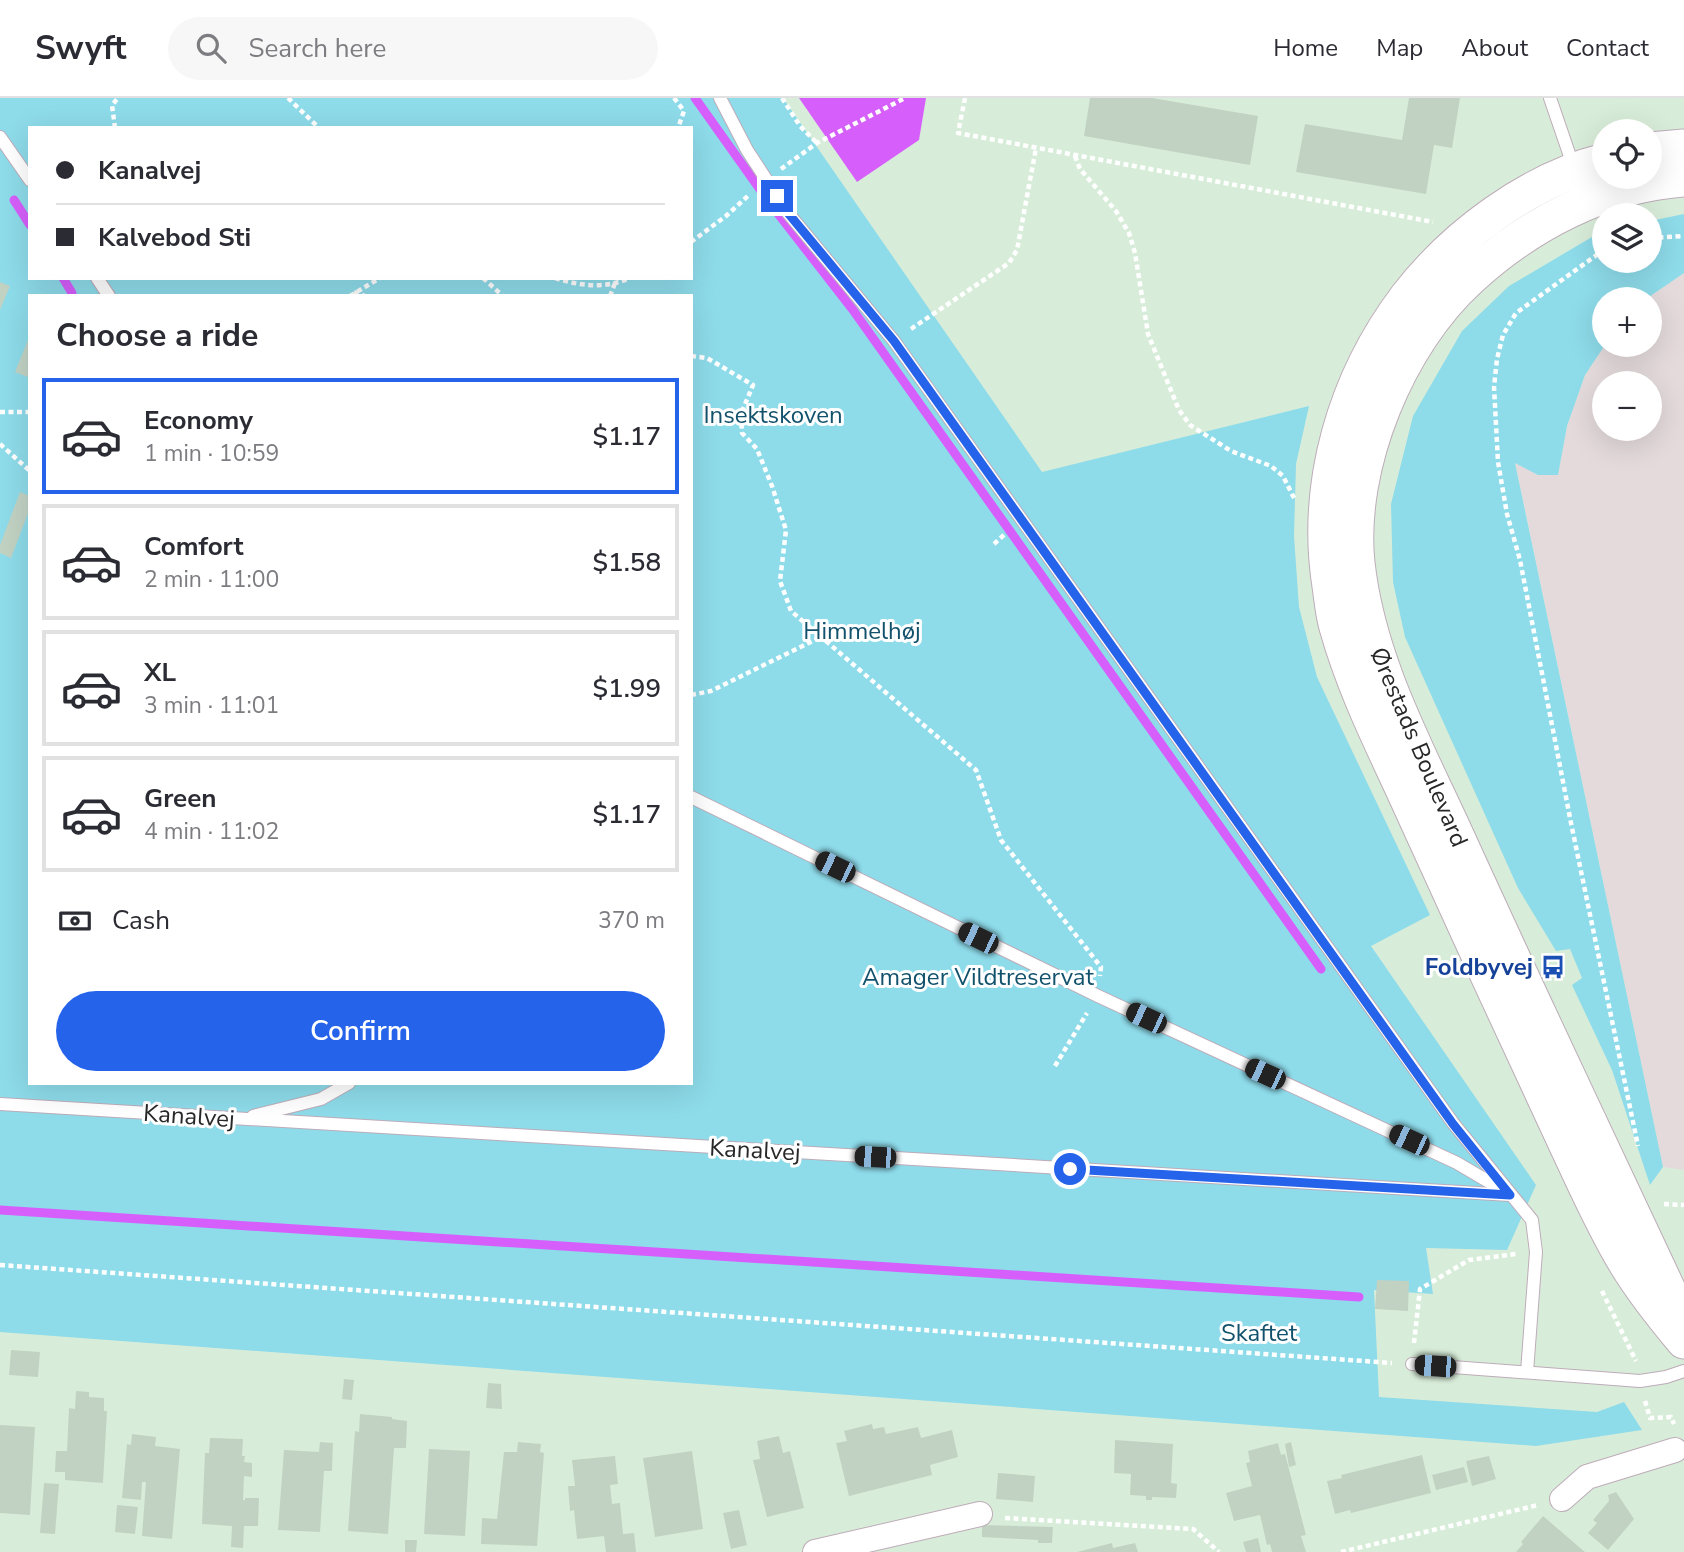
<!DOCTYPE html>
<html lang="en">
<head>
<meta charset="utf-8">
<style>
  :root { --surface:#fff; --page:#f7f7f7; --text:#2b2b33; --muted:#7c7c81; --line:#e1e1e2; --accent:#2563eb }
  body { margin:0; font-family:"Nunito Sans",sans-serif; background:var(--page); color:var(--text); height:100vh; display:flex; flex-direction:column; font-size:26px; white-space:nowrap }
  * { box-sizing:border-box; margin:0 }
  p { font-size:23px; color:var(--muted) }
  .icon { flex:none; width:38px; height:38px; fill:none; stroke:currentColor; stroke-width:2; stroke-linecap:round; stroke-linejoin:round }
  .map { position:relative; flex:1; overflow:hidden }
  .side { position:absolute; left:28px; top:196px; width:665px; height:791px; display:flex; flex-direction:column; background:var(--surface); border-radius:0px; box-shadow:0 7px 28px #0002 }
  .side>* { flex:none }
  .hud { position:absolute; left:28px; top:28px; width:665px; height:154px; border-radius:0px; box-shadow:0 7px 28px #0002; display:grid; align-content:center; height:154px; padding:0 28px; background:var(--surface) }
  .buttons { position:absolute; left:1592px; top:21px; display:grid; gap:14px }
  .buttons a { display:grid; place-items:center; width:70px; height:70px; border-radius:50%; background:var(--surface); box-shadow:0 7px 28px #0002; font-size:35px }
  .end { position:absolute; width:32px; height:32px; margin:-16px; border:9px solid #2563eb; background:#fff; box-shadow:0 0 0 4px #fff }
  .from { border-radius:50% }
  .car { position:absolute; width:21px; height:42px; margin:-21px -10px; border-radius:9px; box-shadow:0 0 5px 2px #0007; background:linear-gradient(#222 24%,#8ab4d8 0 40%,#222 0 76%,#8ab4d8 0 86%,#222 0) }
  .hud b { display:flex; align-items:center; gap:24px; height:66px; font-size:26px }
  .hud b+b { border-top:2px solid var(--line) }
  .hud i { width:18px; height:18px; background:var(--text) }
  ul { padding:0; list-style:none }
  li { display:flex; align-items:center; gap:21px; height:116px; margin:0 14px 10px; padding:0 14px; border:4px solid var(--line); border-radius:0px }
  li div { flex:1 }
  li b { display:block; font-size:26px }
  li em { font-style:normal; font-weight:600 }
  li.on { border-color:var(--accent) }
  li>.icon { width:63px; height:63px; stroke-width:1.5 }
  h2 { padding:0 28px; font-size:32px; line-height:84px }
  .pay { display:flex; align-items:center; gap:18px; height:77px; padding:0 28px; font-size:26px }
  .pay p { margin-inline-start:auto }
  .cta { display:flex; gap:14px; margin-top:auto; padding:14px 28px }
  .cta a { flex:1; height:80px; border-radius:42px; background:var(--accent); color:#fff; font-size:28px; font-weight:600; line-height:80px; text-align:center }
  header { display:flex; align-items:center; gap:42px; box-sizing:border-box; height:98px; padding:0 35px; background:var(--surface); border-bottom:2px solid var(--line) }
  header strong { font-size:33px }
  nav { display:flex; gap:38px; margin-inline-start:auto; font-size:24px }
  .search { width:490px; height:63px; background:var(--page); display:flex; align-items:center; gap:18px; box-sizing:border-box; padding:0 24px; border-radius:38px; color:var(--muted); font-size:26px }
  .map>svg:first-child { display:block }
  .industrial { fill:#e4dadc; fill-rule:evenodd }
  .green { fill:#8edbea; fill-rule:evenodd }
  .water { fill:#d65ffb }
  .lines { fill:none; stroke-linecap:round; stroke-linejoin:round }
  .stream { stroke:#d65ffb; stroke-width:9 }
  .building { fill:#c1d2c3 }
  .lane-casing { stroke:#beacb9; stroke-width:14 }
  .street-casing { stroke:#beacb9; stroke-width:26 }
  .secondary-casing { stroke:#beacb9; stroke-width:37 }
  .path { stroke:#fff; stroke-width:4.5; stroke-dasharray:5 3.5; stroke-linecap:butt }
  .lane { stroke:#fff; stroke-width:12 }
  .street { stroke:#fff; stroke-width:24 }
  .secondary { stroke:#fff; stroke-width:35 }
  .path-bridge { stroke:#fff; stroke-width:4.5; stroke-dasharray:5 3.5; stroke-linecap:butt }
  .route { stroke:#2563eb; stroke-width:9 }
  .labels { text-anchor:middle; stroke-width:6; stroke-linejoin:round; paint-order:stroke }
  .park-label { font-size:24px; fill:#12526c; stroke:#fff }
  .street-label { font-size:24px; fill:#282828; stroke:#fff }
  .transit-label { font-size:24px; font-weight:bold; fill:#164399; stroke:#fff; text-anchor:end }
</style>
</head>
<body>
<header>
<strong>Swyft</strong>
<div class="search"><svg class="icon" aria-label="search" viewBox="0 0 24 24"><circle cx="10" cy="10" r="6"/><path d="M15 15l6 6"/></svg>Search here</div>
<nav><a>Home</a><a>Map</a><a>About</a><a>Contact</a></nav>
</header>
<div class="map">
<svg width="1684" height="1454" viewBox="0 0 1684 1454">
  <rect width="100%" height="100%" fill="#d8edd9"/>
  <path class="industrial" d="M1684 175V1072L1663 1069 1515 364 1538 377H1558L1567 328 1585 277 1605 247H1650V201H1646ZM1605 285H1650V331H1605Z"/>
  <g class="green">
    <path d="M0 0H783L1042 374 1309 308 1296 366 1294 438 1299 509 1317 579 1430 817 1371 848 1536 1087 1507 1152 1426 1150 1433 1196 1374 1192 1379 1299 1597 1314 1624 1304 1642 1332 1536 1348 0 1234ZM30 30H691V180H30ZM30 198H691V985H30Z"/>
    <path d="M1684 116V175L1646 201H1605V247L1585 277 1567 328 1558 377H1538L1515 365 1663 1069 1650 1087 1612 972 1572 887 1582 880 1570 851 1556 853 1518 790 1405 539 1393 484 1391 406 1413 318 1462 233 1509 188 1592 139 1605 134V163H1650V123Z"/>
  </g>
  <path class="water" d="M799 0H926L919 42 857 84Z"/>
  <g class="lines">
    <g class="stream">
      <path d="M695 0 769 104 853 212 1321 871"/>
      <path d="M14 102 30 127"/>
      <path d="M63 180 72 195"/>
      <path d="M0 1112 1359 1199"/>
    </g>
  </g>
  <g class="building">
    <path d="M1090 0H1152L1258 18 1250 67 1084 38Z"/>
    <path d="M1409 0H1460L1452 50 1434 47 1426 96 1296 74 1305 26 1402 42Z"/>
    <path d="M0 184 10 188 0 212Z"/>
    <path d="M30 237V280L15 274Z"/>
    <path d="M20 394 30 398V410L11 460 0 455V447Z"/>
    <path d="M1377 1182 1409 1183 1408 1213 1375 1211Z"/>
    <path d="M11 1252 40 1254 38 1279 9 1277Z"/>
    <path d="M344 1281 354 1282 352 1302 342 1301Z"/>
    <path d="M488 1285 501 1286 502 1311 486 1310Z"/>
    <path d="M76 1293 89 1294V1299L104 1300V1313H107L103 1385 65 1382V1374H55L56 1353H67L69 1310 75 1311Z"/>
    <path d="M360 1316 392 1319V1321L407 1323 406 1350H394L388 1436 348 1433 355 1333 359 1334Z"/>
    <path d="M872 1326 873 1331 884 1329 886 1336 918 1329 921 1340 952 1332 958 1359 930 1367 932 1377 849 1398 836 1345 847 1343 844 1333Z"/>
    <path d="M0 1327 35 1329 30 1417 0 1415Z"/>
    <path d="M132 1336 156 1339 155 1348 180 1351 172 1441 142 1438 146 1384H142L141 1402 122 1400 127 1346 131 1347Z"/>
    <path d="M779 1338 783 1355 790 1353 804 1410 767 1419 753 1362 760 1361 757 1343Z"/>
    <path d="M210 1340 243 1341 242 1358H245L244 1364 252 1365V1379L244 1378 243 1402H245V1400H259L258 1428H244L243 1450 231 1449 232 1428 202 1426 205 1355H209Z"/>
    <path d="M1115 1342 1173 1346 1171 1385 1177 1386 1176 1400 1152 1399V1402H1146V1398L1130 1397 1131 1376 1114 1375Z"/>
    <path d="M320 1344 333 1345 332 1373H324L320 1434 278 1432 284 1352 319 1354Z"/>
    <path d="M518 1344 541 1346 540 1354 544 1355 537 1448 481 1446 482 1420 497 1421 504 1354H517Z"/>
    <path d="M1291 1344 1296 1367 1289 1369 1285 1346Z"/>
    <path d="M1278 1345 1281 1357 1285 1356 1306 1437 1301 1438 1306 1454H1272L1270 1446 1267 1447 1260 1417 1234 1423 1226 1395 1252 1388 1246 1365 1250 1364 1248 1353Z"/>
    <path d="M429 1351 470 1353 465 1438 424 1436Z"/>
    <path d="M692 1353 703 1431 655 1439 643 1360Z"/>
    <path d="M1422 1357 1431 1395 1351 1415 1350 1412 1335 1416 1327 1383 1342 1380 1341 1377Z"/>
    <path d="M615 1358 618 1386 610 1387 612 1406 620 1405 623 1436 634 1435 636 1454H606L604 1438 577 1441 574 1412 570 1413 568 1388H575L572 1362Z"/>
    <path d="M1489 1358 1496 1381 1472 1388 1466 1363Z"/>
    <path d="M1464 1369 1468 1384 1436 1392 1432 1377Z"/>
    <path d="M998 1375 1035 1378 1033 1404 996 1401Z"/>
    <path d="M44 1385 59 1386 55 1436 40 1435Z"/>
    <path d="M1616 1394 1634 1421 1608 1452 1588 1435 1597 1425 1593 1422 1609 1403 1608 1397Z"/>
    <path d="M117 1407 138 1409 135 1436 115 1434Z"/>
    <path d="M739 1412 747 1447 731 1451 723 1415Z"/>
    <path d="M1543 1418 1585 1454H1516L1523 1446 1521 1444Z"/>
    <path d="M982 1427 1053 1429 1052 1445H1038V1442L982 1439Z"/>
    <path d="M1258 1440 1261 1454H1246L1243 1444Z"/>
    <path d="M405 1442H417L416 1454H405Z"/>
    <path d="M1112 1445 1113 1450 1135 1445 1138 1454H1077Z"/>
  </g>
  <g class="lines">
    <g class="lane-casing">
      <g id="lane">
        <path d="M720 0 747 52 788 115 894 243 1453 1025 1532 1122 1536 1154 1527 1274"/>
        <path d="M1550 0 1574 70"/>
        <path d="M0 39 30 82"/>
        <path d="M97 180 109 198"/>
        <path d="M691 699 1098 898 1457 1065 1501 1091"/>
        <path d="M0 1006 1510 1097"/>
        <path d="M253 1018 321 1001 349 985"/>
        <path d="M1412 1266 1640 1283 1666 1279 1684 1273"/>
      </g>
    </g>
    <g class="street-casing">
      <g id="street">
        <path d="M1562 1401 1587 1379 1675 1352"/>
        <path d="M815 1454 980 1416"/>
      </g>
    </g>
    <g class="secondary-casing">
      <g id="secondary">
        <path d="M1650 52 1684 49"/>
        <path d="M1605 63C1529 82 1454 138 1407 199 1345 281 1314 386 1330 488 1332 502 1333 516 1337 529 1353 586 1378 637 1403 691 1431 752 1459 813 1487 875 1514 934 1542 993 1569 1052 1587 1090 1604 1129 1626 1165 1643 1193 1663 1218 1684 1243"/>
        <path d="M1676 1209C1604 1055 1531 902 1461 748 1420 657 1368 566 1357 465 1347 368 1398 245 1470 180 1529 126 1603 87 1684 81"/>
      </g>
    </g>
    <g class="path">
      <path d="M288 0 319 30"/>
      <path d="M674 0 684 13 678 30"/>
      <path d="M782 0 800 28 817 45"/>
      <path d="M965 0 958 35 1433 124"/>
      <path d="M115 30 112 7 118 0"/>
      <path d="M1075 58 1080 71 1116 113 1129 135 1135 155 1148 236 1179 312 1190 327 1231 353 1271 368 1283 378 1295 402"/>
      <path d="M781 71 817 45 905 0"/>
      <path d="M1650 140 1684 138"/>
      <path d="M691 144 726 118 750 96"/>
      <path d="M1605 151 1516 215 1503 237 1497 261 1494 289 1498 364 1507 416 1520 462 1571 725 1638 1048"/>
      <path d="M483 180 503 198"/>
      <path d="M354 194 365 198"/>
      <path d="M350 198 380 180"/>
      <path d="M610 198 617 180"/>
      <path d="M911 231 1009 165 1017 152 1036 50"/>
      <path d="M691 258 707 260 753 287 741 316 742 335 757 351 772 388 786 432 780 483 791 513 976 672 1001 742 1101 869 1100 878"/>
      <path d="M0 314H30"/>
      <path d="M0 346 30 373"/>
      <path d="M994 446 1006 435"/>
      <path d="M691 597 711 593 821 539"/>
      <path d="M1055 968 1087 915"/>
      <path d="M1664 1106 1684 1107"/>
      <path d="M0 1167 1392 1265"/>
      <path d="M1602 1193 1636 1263"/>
      <path d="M1414 1245 1420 1191 1469 1162 1516 1156"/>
      <path d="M1645 1303 1650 1320 1671 1319 1674 1326"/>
      <path d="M1005 1420 1193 1431 1219 1454"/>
      <path d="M1341 1454 1538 1407"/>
    </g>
    <use href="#lane" class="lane"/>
    <use href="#street" class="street"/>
    <use href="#secondary" class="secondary"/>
    <path class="path-bridge" d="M555 180C580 188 605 191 630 180"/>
  </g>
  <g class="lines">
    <path class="route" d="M777 98 788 115 894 243 1453 1026 1510 1097 1070 1071"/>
  </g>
  <defs>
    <g id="bus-bare" transform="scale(1.89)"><path d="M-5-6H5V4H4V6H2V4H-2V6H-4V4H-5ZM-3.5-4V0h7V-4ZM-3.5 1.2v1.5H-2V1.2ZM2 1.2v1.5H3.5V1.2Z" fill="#1a4fb4" stroke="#fff" stroke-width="2.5" paint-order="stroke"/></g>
  </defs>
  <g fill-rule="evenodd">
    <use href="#bus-bare" x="1553" y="869"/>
  </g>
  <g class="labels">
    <g class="park-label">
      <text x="773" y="325">Insektskoven</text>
      <text x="862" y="541">Himmelhøj</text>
      <text x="978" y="887">Amager Vildtreservat</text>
      <text x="1259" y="1243">Skaftet</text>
    </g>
    <g class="street-label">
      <text transform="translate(1419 649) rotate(67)" y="8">Ørestads Boulevard</text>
      <text transform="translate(189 1018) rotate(4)" y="8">Kanalvej</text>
      <text transform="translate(755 1052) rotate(3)" y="8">Kanalvej</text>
    </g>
    <g class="transit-label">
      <text x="1533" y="877">Foldbyvej</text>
    </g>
  </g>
</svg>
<div class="buttons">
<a><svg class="icon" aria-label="locate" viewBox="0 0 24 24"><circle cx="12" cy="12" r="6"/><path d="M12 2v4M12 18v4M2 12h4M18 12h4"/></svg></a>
<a><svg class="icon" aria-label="layers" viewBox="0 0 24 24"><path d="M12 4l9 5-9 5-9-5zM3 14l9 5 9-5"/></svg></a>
<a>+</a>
<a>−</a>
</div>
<i class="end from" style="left:1070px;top:1071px"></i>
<i class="end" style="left:777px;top:98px"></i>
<i class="car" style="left:835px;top:769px;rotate:296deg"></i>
<i class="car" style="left:978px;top:840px;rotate:296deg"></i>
<i class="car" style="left:1146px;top:920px;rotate:295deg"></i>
<i class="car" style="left:1265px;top:976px;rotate:295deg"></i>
<i class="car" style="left:1409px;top:1042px;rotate:295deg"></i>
<i class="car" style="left:875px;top:1059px;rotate:273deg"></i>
<i class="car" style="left:1435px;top:1268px;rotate:274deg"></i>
<div class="hud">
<b><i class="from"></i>Kanalvej</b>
<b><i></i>Kalvebod Sti</b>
</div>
<section class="side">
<h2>Choose a ride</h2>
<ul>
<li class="on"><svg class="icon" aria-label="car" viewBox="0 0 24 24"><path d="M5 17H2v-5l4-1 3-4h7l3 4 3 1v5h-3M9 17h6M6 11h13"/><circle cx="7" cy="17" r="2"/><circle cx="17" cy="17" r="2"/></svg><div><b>Economy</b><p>1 min · 10:59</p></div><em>$1.17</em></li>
<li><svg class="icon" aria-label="car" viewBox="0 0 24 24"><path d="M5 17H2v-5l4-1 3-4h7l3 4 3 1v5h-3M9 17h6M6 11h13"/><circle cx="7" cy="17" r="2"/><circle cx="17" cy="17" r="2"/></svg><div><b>Comfort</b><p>2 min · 11:00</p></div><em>$1.58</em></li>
<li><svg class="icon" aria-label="car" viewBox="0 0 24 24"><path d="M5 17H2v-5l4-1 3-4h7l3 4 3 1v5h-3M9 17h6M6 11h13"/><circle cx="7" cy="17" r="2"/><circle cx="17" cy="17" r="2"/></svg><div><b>XL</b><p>3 min · 11:01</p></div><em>$1.99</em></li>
<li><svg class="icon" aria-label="car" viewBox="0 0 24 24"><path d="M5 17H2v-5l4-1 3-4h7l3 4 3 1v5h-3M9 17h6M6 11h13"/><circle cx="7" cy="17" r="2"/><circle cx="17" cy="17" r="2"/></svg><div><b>Green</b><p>4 min · 11:02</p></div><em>$1.17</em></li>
</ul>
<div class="pay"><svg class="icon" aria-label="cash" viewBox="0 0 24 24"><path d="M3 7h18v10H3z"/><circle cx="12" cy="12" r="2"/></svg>Cash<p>370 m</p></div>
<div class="cta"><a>Confirm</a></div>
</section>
</div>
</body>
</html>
